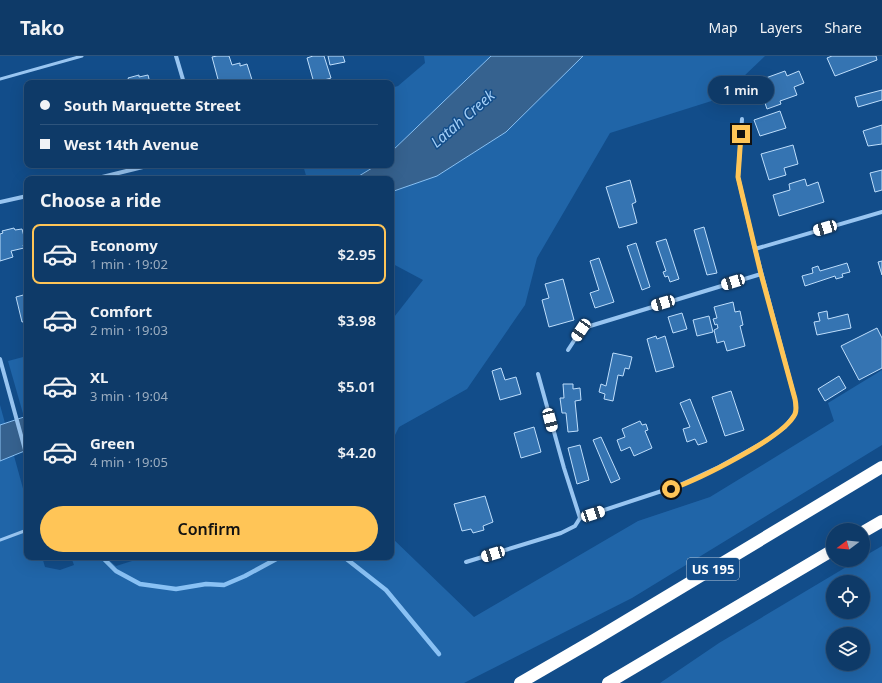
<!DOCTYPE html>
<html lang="en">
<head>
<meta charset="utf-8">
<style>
  :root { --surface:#0e3a68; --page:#17416e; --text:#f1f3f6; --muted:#9badc0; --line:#2e547c; --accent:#ffc557 }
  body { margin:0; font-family:"Noto Sans",sans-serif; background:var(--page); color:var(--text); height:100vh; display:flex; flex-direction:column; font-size:15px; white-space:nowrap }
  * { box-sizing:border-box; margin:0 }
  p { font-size:13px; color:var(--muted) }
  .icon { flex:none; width:22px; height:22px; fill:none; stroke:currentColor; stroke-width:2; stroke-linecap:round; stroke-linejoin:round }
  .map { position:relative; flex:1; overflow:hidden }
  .panel { position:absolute; left:24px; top:120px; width:370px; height:384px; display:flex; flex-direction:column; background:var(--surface); border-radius:8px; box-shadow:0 4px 16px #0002,0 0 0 1px var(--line) }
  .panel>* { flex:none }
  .banner { position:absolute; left:24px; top:24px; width:370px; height:88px; border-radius:8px; box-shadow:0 4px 16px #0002,0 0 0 1px var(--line); display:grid; align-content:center; height:88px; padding:0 16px; background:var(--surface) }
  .needle { width:26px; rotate:254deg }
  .fabs { position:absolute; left:826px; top:467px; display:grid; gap:8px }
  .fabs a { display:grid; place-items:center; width:44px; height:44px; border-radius:50%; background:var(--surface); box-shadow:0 4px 16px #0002,0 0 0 1px var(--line); font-size:20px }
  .end { position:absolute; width:18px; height:18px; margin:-9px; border:5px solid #ffc557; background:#111; box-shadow:0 0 0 2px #111 }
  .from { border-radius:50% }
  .bubble { position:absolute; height:28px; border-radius:14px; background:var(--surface); box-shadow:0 4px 16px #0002,0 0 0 1px var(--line); font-size:13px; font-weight:600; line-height:28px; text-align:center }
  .car { position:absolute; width:12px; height:24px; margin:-12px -6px; border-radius:5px; box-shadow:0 0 3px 1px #0007; background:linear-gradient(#fff 24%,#345 0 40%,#fff 0 76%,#345 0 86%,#fff 0) }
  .banner b { display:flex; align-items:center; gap:14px; height:38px; font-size:15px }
  .banner b+b { border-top:1px solid var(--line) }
  .banner i { width:10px; height:10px; background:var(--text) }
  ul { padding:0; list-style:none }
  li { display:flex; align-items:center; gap:12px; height:60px; margin:0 8px 6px; padding:0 8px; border:2px solid transparent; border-radius:8px }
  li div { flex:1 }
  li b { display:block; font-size:15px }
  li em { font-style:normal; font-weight:600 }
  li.current { border-color:var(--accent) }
  li>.icon { width:36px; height:36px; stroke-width:1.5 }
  h2 { padding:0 16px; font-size:18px; line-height:48px }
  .primary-button { display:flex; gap:8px; margin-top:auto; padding:8px 16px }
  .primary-button a { flex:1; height:46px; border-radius:24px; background:var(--accent); color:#111; font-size:16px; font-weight:600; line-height:46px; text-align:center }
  header { display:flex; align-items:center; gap:24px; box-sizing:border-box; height:56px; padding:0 20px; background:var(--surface); border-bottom:1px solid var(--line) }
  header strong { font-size:19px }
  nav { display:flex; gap:22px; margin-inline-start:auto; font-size:14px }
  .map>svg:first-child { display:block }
  .green { fill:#2065a8; fill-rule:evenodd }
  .water { fill:#36628f; stroke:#89c1f4 }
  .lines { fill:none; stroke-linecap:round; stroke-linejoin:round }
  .stream { stroke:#89c1f4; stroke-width:4.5 }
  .building { fill:#3574b2; stroke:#bedefc }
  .lane { stroke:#98c5f1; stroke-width:3 }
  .street { stroke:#98c5f1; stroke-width:4 }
  .highway { stroke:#fff; stroke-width:12 }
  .route { stroke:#ffc557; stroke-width:5 }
  .labels { text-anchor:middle; stroke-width:3; stroke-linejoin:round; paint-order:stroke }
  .shield { fill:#124d8a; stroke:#b8cadc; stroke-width:1 }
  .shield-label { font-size:13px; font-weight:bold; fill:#fff }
  .water-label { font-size:15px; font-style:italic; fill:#a3cff8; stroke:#124d8a }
</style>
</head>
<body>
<header>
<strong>Tako</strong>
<nav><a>Map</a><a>Layers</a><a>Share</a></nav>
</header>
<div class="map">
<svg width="882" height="627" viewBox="0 0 882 627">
  <rect width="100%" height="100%" fill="#124d8a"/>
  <g class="green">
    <path d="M424 0H491L391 96V32L398 30 425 7Z"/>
    <path d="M583 0H765L721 42 610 77 537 202 525 249 467 333 399 371 391 387V265L423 224 393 208 391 209V136L437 120 506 76Z"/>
    <path d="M303 109H377L354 123H307Z"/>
    <path d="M27 300V360L24 361 8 305Z"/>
    <path d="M882 314V389L632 542 464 627H0V349L27 447V501H42L45 511 60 514 74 509 71 501H105L116 510 145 501H391V481L474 561 638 465 710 441 834 365 828 347Z"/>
    <path d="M882 490V627H660L719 587 858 504H863V501ZM833 526H863V556H833ZM833 578H863V608H833Z"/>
  </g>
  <g class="water">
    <path d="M491 0H583L506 76 437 120 391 136V123H354L377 109H391V96Z"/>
    <path d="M27 360V394L0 405V369Z"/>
  </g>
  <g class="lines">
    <g class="stream">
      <path d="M102 501 116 515 140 528 176 533 206 528 224 529 245 520 280 501"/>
      <path d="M344 501 386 534 439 598"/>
    </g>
  </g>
  <g class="building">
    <path d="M217 0H229L232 9 240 7V10L247 8 253 27H219L212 1Z"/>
    <path d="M313 0H324L331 22 314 27 307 2Z"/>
    <path d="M328 0H343L345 6 330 9Z"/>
    <path d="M832 0H876L877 4 835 20 827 2Z"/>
    <path d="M785 15 787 20 799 15 804 27 794 31 797 39 780 45 781 48 767 53 760 32 766 30 763 23Z"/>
    <path d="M139 19V21L148 19 150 27H130L128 22Z"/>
    <path d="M882 34V44L858 51 855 41Z"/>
    <path d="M780 55 786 72 760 80 754 64Z"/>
    <path d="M882 69V88L868 90 863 75Z"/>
    <path d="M793 89 798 108 784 112 786 119 769 124 761 98Z"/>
    <path d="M882 114V134L875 136 870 117Z"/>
    <path d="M805 123 807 130 818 126 824 146 779 160 773 139 790 134 789 128Z"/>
    <path d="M630 124 636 146 632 148 637 167 619 172 606 131Z"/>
    <path d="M704 171 717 217 707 219 694 174Z"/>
    <path d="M14 172 15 174 22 173 26 188 23 189 24 192 11 195 13 201 0 205V178L3 177 2 175Z"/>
    <path d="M666 183 679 223 670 226 668 220 665 221 663 216 666 215 656 186Z"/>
    <path d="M636 187 650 231 642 234 627 190Z"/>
    <path d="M599 202 614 246 595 252 590 237 599 234 590 205Z"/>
    <path d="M882 205V219L878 206Z"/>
    <path d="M847 207 850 216 842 218 843 221 836 223 835 220 805 230 802 220 813 217 812 212 818 210 820 215Z"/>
    <path d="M563 223 574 264 549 271 542 244 549 242 545 228Z"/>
    <path d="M27 238V265L22 266 16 241Z"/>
    <path d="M733 246 735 256 740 255 743 269 740 270 745 290 727 295 724 285 717 287 714 274 718 272 717 268 715 269 713 263 717 262 714 251Z"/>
    <path d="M827 255 828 263 848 258 851 272 817 279 814 266 820 265 818 257Z"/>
    <path d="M682 257 687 273 673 277 668 261Z"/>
    <path d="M709 260 713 276 697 280 693 264Z"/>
    <path d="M877 272 882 282V312L859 324 841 290Z"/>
    <path d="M656 280 657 283 665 280 674 311 656 316 647 283Z"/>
    <path d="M613 297 632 301 629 313 625 312 623 320 618 319 613 345 604 343 605 338 599 336 601 328 606 330Z"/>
    <path d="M501 312 505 324 516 321 521 338 500 344 492 315Z"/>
    <path d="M839 320 846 332 825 345 818 333Z"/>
    <path d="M563 328H573V333L580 332 581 344 575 345 578 375 568 376 566 357H562L560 342H564Z"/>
    <path d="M731 335 744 374 725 380 712 341Z"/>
    <path d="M690 343 707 386 698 389 695 383 687 386 683 373 690 371 680 347Z"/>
    <path d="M640 365 642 369 646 368 648 374 645 375 652 392 634 400 630 391 621 395 617 384 625 381 622 373Z"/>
    <path d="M534 371 541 396 521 402 514 377Z"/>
    <path d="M601 381 620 423 611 427 593 384Z"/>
    <path d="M580 389 589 424 577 428 568 392Z"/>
    <path d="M485 440 493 466 483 470 484 474 473 477 471 473 462 475 454 448Z"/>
  </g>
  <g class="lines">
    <g class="lane">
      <path d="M0 23 82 0"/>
      <path d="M0 484 27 474"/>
    </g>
    <g class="street">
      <path d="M176 0 184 27"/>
      <path d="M94 123 151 109"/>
      <path d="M0 146 27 140"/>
      <path d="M755 193 882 156"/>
      <path d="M568 294 581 274 590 270 761 218"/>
      <path d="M0 303 27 401"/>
      <path d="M538 318 564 412 580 462"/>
      <path d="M466 506 561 477 575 470 580 462 680 429 719 411 766 385 785 371 795 358 796 354 795 343 755 193 738 121 742 63"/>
    </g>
    <g class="highway">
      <path d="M863 476 882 465"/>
      <path d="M520 627 594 584 882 411"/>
      <path d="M608 627 833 494"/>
    </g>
  </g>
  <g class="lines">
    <path class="route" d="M671 433C697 424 784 382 795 358 797 353 796 348 795 343L761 218 738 121 741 78"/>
  </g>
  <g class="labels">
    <rect class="shield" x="687" y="502" width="52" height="22" rx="3"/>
    <g class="shield-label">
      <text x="713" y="518">US 195</text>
    </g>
    <g class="water-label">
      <text transform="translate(463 63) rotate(-41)" y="5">Latah Creek</text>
    </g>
  </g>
</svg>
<div class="fabs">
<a><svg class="needle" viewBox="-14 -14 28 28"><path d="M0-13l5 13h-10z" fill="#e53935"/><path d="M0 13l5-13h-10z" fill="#9badc0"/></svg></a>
<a><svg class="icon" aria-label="locate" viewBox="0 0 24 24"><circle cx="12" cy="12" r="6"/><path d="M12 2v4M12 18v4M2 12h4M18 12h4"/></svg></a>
<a><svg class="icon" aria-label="layers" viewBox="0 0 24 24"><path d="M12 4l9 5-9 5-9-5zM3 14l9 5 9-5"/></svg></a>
</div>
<i class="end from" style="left:671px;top:433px"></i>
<i class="end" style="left:741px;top:78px"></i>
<div class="bubble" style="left:708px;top:20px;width:66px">1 min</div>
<i class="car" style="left:825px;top:172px;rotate:254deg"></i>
<i class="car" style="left:733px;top:226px;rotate:253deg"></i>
<i class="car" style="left:663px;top:247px;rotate:254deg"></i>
<i class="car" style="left:581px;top:274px;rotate:214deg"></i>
<i class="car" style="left:550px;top:364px;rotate:165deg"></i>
<i class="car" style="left:593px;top:458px;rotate:72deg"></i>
<i class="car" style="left:493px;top:498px;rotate:253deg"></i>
<div class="banner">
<b><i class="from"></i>South Marquette Street</b>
<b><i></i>West 14th Avenue</b>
</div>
<section class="panel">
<h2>Choose a ride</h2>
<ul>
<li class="current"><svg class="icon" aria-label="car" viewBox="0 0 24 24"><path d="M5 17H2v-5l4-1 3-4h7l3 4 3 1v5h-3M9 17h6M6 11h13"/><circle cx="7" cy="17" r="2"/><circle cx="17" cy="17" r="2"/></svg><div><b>Economy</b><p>1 min · 19:02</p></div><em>$2.95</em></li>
<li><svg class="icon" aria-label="car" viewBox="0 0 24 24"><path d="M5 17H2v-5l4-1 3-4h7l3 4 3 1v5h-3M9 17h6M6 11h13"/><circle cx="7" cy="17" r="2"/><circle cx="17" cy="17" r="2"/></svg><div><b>Comfort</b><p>2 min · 19:03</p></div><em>$3.98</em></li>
<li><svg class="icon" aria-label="car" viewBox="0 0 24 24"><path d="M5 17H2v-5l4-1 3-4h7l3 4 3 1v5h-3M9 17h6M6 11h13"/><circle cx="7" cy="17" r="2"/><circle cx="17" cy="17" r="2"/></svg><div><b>XL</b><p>3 min · 19:04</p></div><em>$5.01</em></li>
<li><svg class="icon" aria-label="car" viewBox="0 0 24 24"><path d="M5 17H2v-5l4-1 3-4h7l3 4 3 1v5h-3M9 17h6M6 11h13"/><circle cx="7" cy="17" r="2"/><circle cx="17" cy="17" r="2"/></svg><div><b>Green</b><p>4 min · 19:05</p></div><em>$4.20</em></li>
</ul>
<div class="primary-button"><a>Confirm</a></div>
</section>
</div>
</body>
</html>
